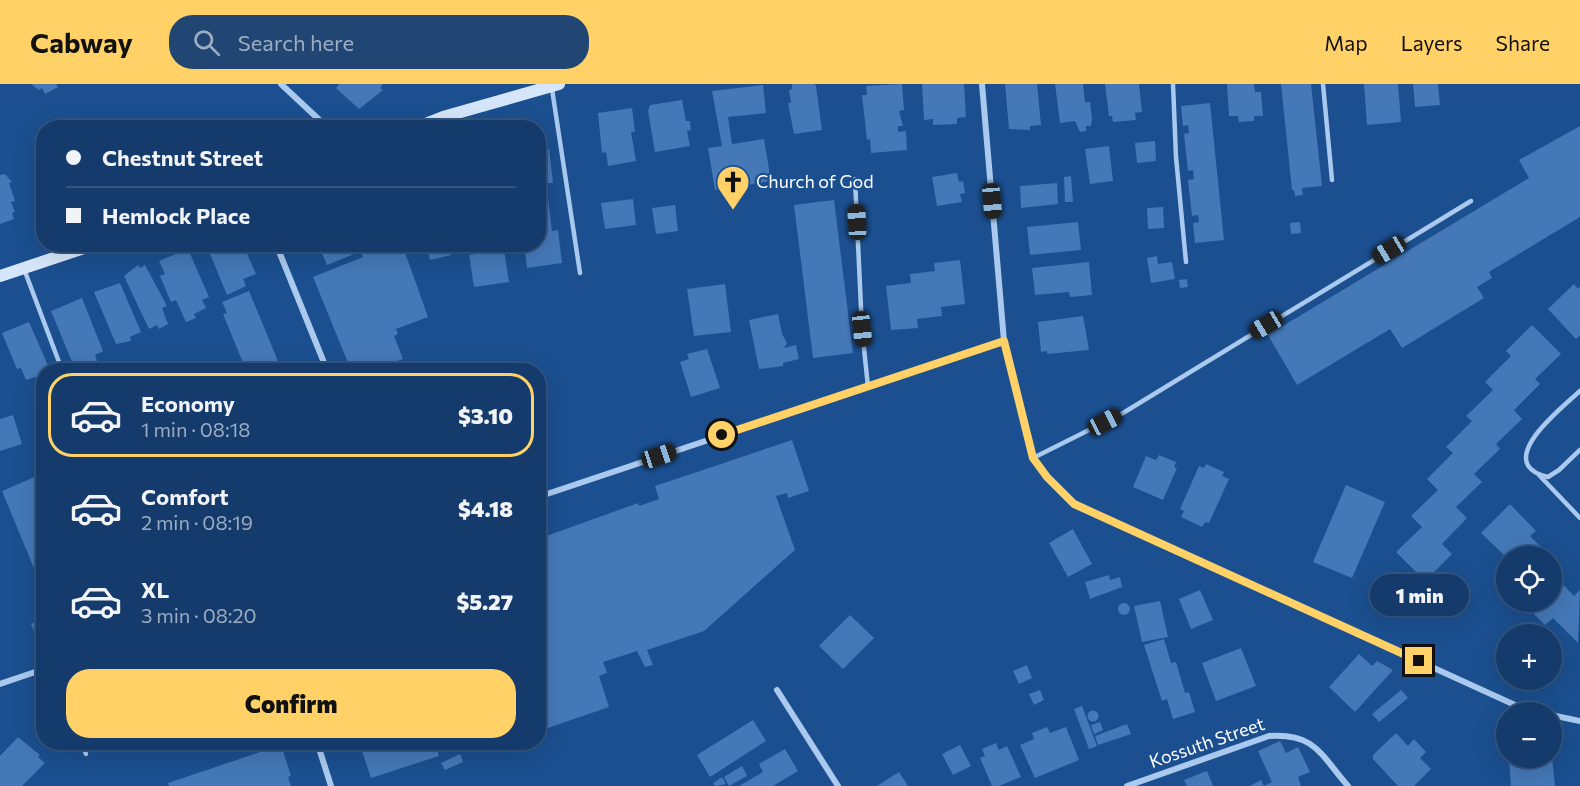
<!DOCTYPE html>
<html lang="en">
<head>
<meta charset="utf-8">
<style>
  :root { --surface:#143b6b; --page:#214673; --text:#f1f3f6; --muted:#9dadc1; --line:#33557e; --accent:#ffd166 }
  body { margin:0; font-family:Commissioner,sans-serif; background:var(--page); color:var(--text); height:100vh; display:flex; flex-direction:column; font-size:22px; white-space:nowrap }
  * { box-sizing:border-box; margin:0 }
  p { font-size:20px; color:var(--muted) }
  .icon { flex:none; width:33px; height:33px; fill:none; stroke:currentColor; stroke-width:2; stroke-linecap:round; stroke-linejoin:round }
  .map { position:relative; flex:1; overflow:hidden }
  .drawer { position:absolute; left:36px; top:279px; width:510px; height:387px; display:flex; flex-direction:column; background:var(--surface); border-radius:24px; box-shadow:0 6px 24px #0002,0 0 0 2px var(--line) }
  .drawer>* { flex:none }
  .banner { position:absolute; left:36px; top:36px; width:510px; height:132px; border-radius:24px; box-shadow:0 6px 24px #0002,0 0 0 2px var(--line); display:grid; align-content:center; height:132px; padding:0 30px; background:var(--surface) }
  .tools { position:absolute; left:1496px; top:462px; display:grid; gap:12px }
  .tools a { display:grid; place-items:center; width:66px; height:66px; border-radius:50%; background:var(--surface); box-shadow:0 6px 24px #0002,0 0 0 2px var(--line); font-size:30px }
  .end { position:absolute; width:27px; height:27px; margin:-14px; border:8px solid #ffd166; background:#111; box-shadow:0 0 0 3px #111 }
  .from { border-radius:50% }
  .bubble { position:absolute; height:42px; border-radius:21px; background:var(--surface); box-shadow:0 6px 24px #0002,0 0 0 2px var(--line); font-size:20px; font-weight:800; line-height:42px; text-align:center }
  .car { position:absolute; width:18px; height:36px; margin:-18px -9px; border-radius:8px; box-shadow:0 0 4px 2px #0007; background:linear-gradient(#222 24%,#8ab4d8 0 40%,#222 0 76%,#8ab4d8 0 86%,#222 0) }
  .banner b { display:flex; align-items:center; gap:21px; height:57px; font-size:22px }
  .banner b+b { border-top:2px solid var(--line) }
  .banner i { width:15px; height:15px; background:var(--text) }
  ul { padding:10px 0 0; list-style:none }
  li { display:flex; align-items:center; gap:18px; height:84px; margin:0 12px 9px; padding:0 18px; border:3px solid transparent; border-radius:24px }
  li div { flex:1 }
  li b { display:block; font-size:22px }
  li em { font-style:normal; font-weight:800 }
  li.active { border-color:var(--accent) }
  li>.icon { width:54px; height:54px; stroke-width:1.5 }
  .button { display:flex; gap:12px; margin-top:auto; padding:12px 30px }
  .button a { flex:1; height:69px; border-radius:24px; background:var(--accent); color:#111; font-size:24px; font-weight:800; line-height:69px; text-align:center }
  header { display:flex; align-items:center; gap:36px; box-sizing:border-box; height:84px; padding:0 30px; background:var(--accent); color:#111 }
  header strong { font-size:28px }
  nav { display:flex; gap:33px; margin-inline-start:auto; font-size:21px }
  .search { width:420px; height:54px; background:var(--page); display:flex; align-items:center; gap:15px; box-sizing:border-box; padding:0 21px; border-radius:24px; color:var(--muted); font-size:22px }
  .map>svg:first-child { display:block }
  .building { fill:#4478b7 }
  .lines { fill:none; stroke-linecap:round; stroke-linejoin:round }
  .lane { stroke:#a9c9ee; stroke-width:4.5 }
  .street { stroke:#a9c9ee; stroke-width:6 }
  .secondary { stroke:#d6e6fa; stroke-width:12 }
  .route { stroke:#ffd166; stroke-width:8 }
  .labels { text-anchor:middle; stroke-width:4.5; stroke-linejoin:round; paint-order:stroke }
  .poi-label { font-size:18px; fill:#fff; stroke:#1b4f8f; text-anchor:start }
  .street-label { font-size:18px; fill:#fff; stroke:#1b4f8f }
</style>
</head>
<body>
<header>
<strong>Cabway</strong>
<div class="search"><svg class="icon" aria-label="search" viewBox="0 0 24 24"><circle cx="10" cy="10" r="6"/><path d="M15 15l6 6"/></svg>Search here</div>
<nav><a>Map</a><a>Layers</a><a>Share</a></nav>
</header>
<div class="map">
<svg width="1580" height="702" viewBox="0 0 1580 702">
  <rect width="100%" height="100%" fill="#1b4f8f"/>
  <g class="building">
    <path d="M31 0H56L58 3 45 10 42 4 39 6Z"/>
    <path d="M339 0H383L380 4 383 6 359 25 336 4Z"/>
    <path d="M792 0H814L816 2 822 46 794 50 788 19H791L789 6 792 5Z"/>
    <path d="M902 0 904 26 899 27 903 42H898V48L906 47 907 66 871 69 870 55 867 56 862 11H867L866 2Z"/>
    <path d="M922 0H964L966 33 957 34V40L933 41V35L924 36Z"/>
    <path d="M1005 0H1037L1041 41 1030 42V46L1009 45Z"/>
    <path d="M1055 0H1083L1085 18H1090L1092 35 1091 42H1086V47L1080 48 1075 37 1060 39Z"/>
    <path d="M1105 0H1139L1142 28 1135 29 1136 36 1113 38 1112 32H1109Z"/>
    <path d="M1227 0H1254L1255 8H1261L1263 32H1254V37L1239 38 1238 32H1229Z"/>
    <path d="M1281 0H1311L1322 102 1302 104 1303 111 1295 112 1294 106H1292Z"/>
    <path d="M1364 0H1398L1401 38 1367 41Z"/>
    <path d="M1413 0H1438L1440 21 1415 23Z"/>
    <path d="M763 1 766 29 728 33 732 60 764 55 771 97 715 106 708 64 722 62 712 7Z"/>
    <path d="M682 16 686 37H690L691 46 687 47 690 62 655 68 648 27 650 21Z"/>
    <path d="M1210 19 1224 156 1195 159 1193 139 1199 138 1198 131 1192 132 1188 96 1194 95 1193 86 1188 87 1184 50 1189 49 1188 41 1183 42 1181 22Z"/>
    <path d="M632 24 635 48H631L636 77 608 82 606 68 602 69 598 29Z"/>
    <path d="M1580 42V133L1489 188 1492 194 1477 203 1484 214 1402 264 1390 245 1297 301 1268 251 1529 94 1519 76Z"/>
    <path d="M1155 57 1156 77 1137 79 1135 59Z"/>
    <path d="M1109 62 1113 97 1090 100 1085 65Z"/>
    <path d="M549 65 553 99H546L552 147 558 146 562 179 527 184 524 160H538V66Z"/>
    <path d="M957 89 959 98 963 97 965 109 960 110 962 118 937 122 932 93Z"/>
    <path d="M5 90 12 98 9 99 15 117 11 118 15 128 12 129 14 135 0 140V91Z"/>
    <path d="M1071 92 1073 118H1065L1064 93Z"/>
    <path d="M1057 99 1058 120 1021 124 1020 102Z"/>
    <path d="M633 115 636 141 605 145 601 119Z"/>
    <path d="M834 116 853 269 813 274 794 121Z"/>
    <path d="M675 121 678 147 656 150 652 124Z"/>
    <path d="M1163 123 1164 144 1148 145 1147 124Z"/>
    <path d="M1078 138 1081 166 1030 171 1027 143Z"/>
    <path d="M1300 138 1301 149 1291 150 1290 139Z"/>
    <path d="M206 160H241L243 165H245L256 190 243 195 246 202 227 211Z"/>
    <path d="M318 160H356L359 168 327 181Z"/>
    <path d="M360 160H402L428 233 396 245 398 250 394 252 403 275 370 286H351L313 193 363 173 358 161Z"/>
    <path d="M449 163 451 171 430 176 428 168Z"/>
    <path d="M188 165 209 213 202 216 206 224 194 230 196 234 186 238 176 216 171 218 160 192 165 190 159 177Z"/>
    <path d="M504 166 509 198 474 203 469 171Z"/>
    <path d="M1157 172 1158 180 1172 178 1175 195 1151 199 1147 174Z"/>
    <path d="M960 176 965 220 941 223 942 232 917 235 918 244 891 246 886 202 911 199 910 190 935 187 934 179Z"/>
    <path d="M1089 178 1092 211 1070 213 1069 208 1035 211 1032 184Z"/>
    <path d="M138 181 140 184 145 181 167 222 162 224 168 240 159 245 157 241 149 245 124 192Z"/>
    <path d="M1187 195 1188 203 1180 204 1179 196Z"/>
    <path d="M120 199 141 248 130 253 131 257 116 260 94 208Z"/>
    <path d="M725 200 731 248 694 252 687 205Z"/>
    <path d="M1574 200 1578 205 1580 202V251L1576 255 1548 225Z"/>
    <path d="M249 207 280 282 270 286H246L223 230 227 229 222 218Z"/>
    <path d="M82 214 103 267 95 271 97 277 75 285 51 227Z"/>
    <path d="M778 230 782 250 787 259 784 264 796 261 799 275 783 279V282L759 285 749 236Z"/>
    <path d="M1083 232 1089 266 1047 270V267L1041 268 1038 238Z"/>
    <path d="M29 238 50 286H44L41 290 43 294 37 297 35 293 26 296 21 284 17 285 2 249Z"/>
    <path d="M1532 241 1561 270 1535 295 1540 300 1514 326 1522 335 1496 360 1500 365 1474 390 1482 398 1456 423 1467 434 1442 460 1452 470 1425 497 1396 468 1422 443 1411 432 1438 406 1427 395 1453 369 1446 363 1472 337 1466 332 1493 306 1485 298 1511 272 1506 267Z"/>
    <path d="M707 265 720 304 691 313 680 278 689 275 687 270Z"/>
    <path d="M13 331 22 360 0 367V335Z"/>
    <path d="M792 356 809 407 788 414 787 409 776 412 795 466 704 547 647 566 653 581 645 583 637 567 603 578 607 589 599 592 609 623 545 645 538 625V455L638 419 639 422 659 415 655 402Z"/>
    <path d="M1159 371 1176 378 1174 383 1177 384 1163 416 1133 403 1146 372 1156 376Z"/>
    <path d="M1206 380 1224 388 1222 392 1229 395 1209 439 1205 438 1202 443 1181 433 1184 427 1180 425 1199 382 1204 384Z"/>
    <path d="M44 389V506H43L2 407Z"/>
    <path d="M1346 401 1385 418 1352 494 1313 478Z"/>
    <path d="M1510 420 1536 447 1530 452 1550 472H1505L1481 449Z"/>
    <path d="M1073 445 1092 480 1068 493 1049 459Z"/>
    <path d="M1551 488 1574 512 1580 506 1578 559 1553 534 1545 541 1522 518H1551Z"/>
    <path d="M1109 491 1110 496 1120 493 1122 503 1090 515 1085 498Z"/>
    <path d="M1200 506 1213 536 1191 545 1179 515Z"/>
    <path d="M1160 517 1168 553 1142 558 1134 522Z"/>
    <circle cx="1124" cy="525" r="6"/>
    <path d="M850 531 874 554 843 585 819 562Z"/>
    <path d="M44 534V544L34 547 31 540Z"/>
    <path d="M1164 555 1171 579 1176 578 1185 609 1189 608 1195 628 1173 635 1167 615 1162 617 1144 561Z"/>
    <path d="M1241 564 1256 602 1216 617 1202 579Z"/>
    <path d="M1359 570 1372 582 1377 577 1393 586 1355 628 1329 603Z"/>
    <path d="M1027 581 1032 594 1019 600 1013 587Z"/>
    <path d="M1040 606 1044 616 1034 621 1029 610Z"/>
    <path d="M1401 606 1408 614 1379 638 1372 630Z"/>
    <path d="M1082 622 1097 662 1089 665 1074 625Z"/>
    <circle cx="1093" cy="632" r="5.5"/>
    <path d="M753 636 766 657 710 693 697 671Z"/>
    <path d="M1100 638 1103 646 1094 650 1091 641Z"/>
    <path d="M1127 640 1131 650 1098 661 1095 652Z"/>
    <path d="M1047 643 1050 649 1066 643 1079 676 1035 694 1020 661 1034 655 1032 649Z"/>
    <path d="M1396 649 1408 662 1414 655 1426 668 1420 674 1431 685 1414 702H1398L1373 675V671Z"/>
    <path d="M18 653 40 671 38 673 45 679 22 702H0V672Z"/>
    <path d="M1280 657 1286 669 1298 663 1310 688 1298 693 1301 701 1299 702H1250L1261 696 1264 702 1272 698 1258 667Z"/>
    <path d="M359 658H435L439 672 371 694Z"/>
    <path d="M996 659 999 666 1007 662 1021 693 999 702H992L980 674 985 672 982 665Z"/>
    <path d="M281 661 291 692 288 693 291 702H169L168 699Z"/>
    <path d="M960 661 971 682 953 691 942 670Z"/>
    <path d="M785 665 798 687 773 702H739L763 688 759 680Z"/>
    <path d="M460 670 463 678 445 686 441 679Z"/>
    <path d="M1552 674 1555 702H1511L1509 676Z"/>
    <path d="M742 682 747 692 729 702 724 693Z"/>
    <path d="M1207 687 1213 702H1187L1184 696Z"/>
    <path d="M899 688 908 702H877Z"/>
    <path d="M722 693 726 700 715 702 713 699Z"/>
  </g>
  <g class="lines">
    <g class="lane">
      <path d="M1173 0 1176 73 1186 178"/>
      <path d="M1323 0 1332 96"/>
      <path d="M552 5 580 189"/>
      <path d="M855 95 862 245 868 303"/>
      <path d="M24 185 62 286"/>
      <path d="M1580 307C1563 323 1490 379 1548 393L1559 386 1580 366"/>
      <path d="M1033 374 1123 329 1471 117"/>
      <path d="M1539 391 1580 434"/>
      <path d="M81 658 86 670"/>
    </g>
    <g class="street">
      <path d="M281 0 328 44"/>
      <path d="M982 0 1004 257 1033 374 1047 393 1074 420 1526 626 1538 628"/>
      <path d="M276 160 327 286"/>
      <path d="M538 413 1004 257"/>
      <path d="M0 600 44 585"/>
      <path d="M777 606 838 702"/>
      <path d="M1551 631 1580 637"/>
      <path d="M317 658 331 702"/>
      <path d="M1127 702 1269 652C1315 649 1320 670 1348 702"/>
    </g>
    <g class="secondary">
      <path d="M415 44 443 33 559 0"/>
      <path d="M0 192 96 160"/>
    </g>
  </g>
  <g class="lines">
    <path class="route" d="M722 351 1004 257 1033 374 1047 393 1074 420 1419 577"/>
  </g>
  <defs>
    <g id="church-pin" transform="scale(1.725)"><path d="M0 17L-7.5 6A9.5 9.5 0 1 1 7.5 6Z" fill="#ffd166" stroke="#1b4f8f"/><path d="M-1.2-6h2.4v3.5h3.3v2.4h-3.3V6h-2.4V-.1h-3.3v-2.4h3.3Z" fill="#111"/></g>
  </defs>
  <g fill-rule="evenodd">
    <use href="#church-pin" x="733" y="98"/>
  </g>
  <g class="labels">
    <g class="poi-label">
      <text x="756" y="104">Church of God</text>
    </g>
    <g class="street-label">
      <text transform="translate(1207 659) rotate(-19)" y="6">Kossuth Street</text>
    </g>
  </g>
</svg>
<div class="tools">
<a><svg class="icon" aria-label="locate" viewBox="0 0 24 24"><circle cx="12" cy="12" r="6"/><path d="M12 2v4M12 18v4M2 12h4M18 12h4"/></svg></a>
<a>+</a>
<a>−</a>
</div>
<i class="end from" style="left:722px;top:351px"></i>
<i class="end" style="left:1419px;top:577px"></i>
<div class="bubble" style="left:1370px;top:490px;width:99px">1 min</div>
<i class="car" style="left:992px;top:117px;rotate:175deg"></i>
<i class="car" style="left:857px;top:138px;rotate:357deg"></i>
<i class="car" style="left:1389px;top:166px;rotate:239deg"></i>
<i class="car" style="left:1266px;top:241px;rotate:239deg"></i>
<i class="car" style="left:862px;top:245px;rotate:174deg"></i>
<i class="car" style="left:1105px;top:338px;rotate:62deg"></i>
<i class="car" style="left:659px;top:372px;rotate:72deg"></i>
<div class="banner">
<b><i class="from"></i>Chestnut Street</b>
<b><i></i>Hemlock Place</b>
</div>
<section class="drawer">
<ul>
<li class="active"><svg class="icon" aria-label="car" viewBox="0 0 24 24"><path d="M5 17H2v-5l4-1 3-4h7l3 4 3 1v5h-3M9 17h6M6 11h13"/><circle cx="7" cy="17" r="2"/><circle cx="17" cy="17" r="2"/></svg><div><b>Economy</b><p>1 min · 08:18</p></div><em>$3.10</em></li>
<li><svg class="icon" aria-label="car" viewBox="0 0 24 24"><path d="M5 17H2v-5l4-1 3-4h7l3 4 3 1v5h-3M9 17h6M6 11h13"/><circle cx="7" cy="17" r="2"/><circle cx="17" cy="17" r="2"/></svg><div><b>Comfort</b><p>2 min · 08:19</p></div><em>$4.18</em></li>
<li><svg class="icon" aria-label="car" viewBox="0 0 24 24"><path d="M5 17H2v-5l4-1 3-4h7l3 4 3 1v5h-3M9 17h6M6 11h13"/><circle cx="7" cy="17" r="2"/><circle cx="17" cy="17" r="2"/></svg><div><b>XL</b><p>3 min · 08:20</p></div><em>$5.27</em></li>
</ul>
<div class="button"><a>Confirm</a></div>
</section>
</div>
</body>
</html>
